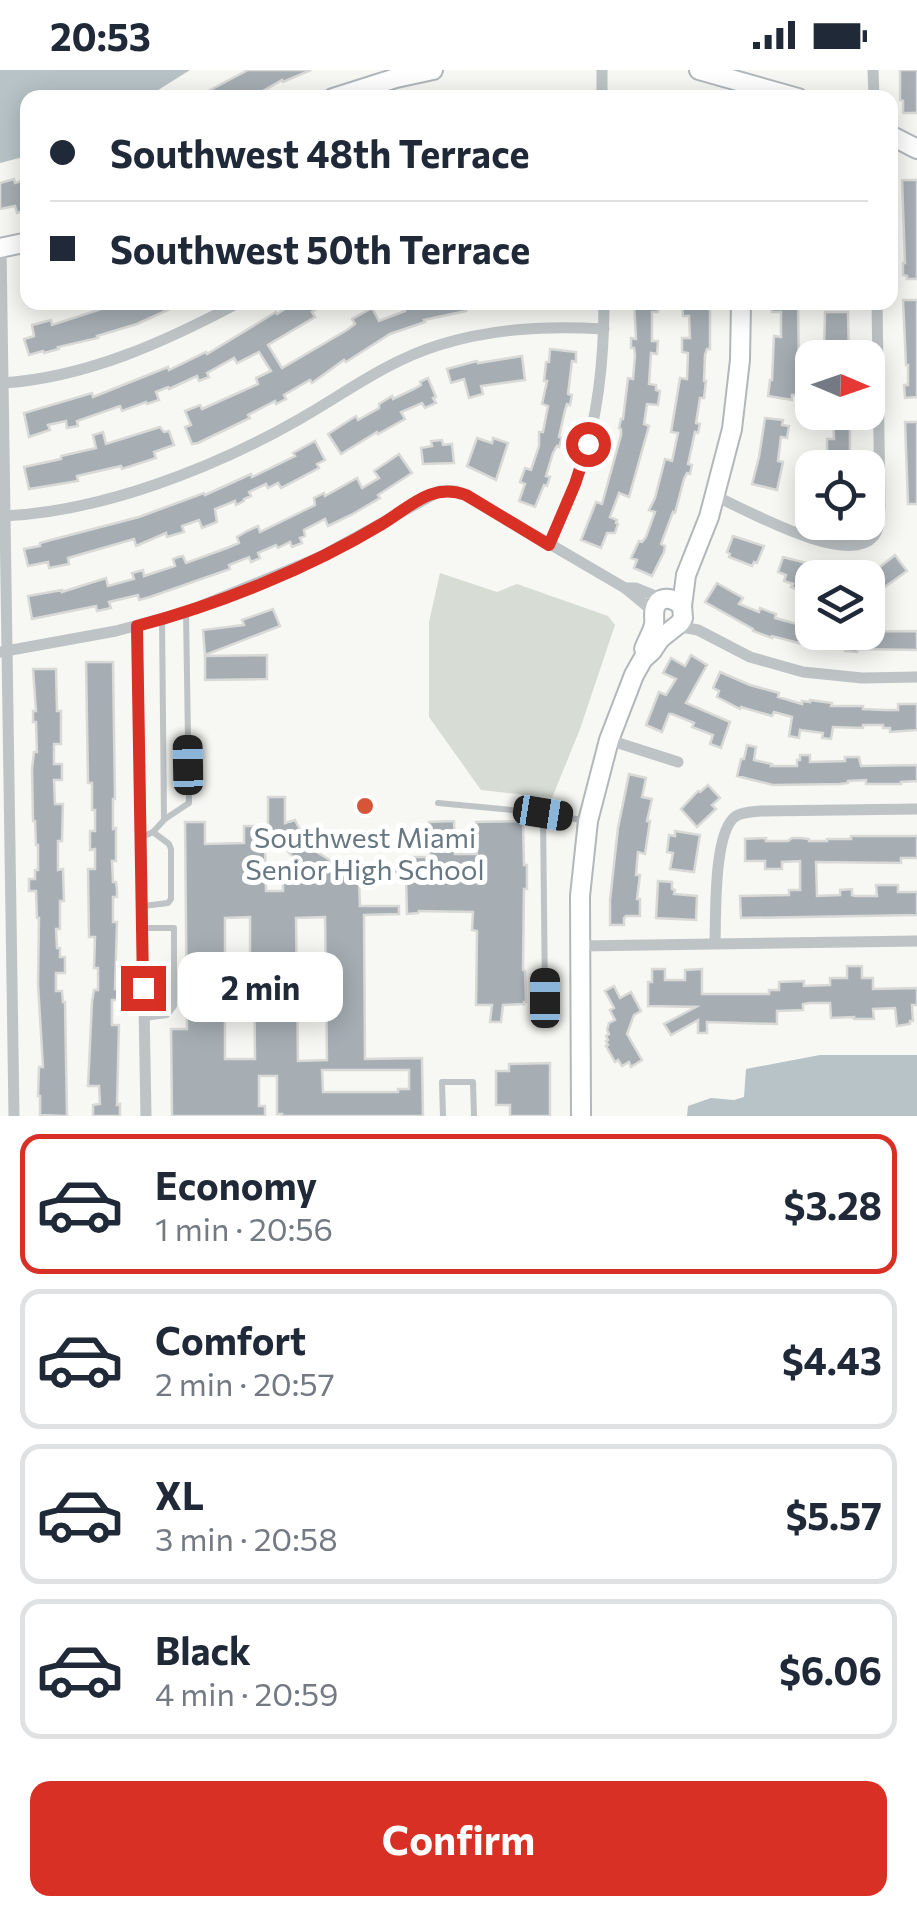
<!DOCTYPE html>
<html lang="en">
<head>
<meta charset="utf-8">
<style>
  :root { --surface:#fff; --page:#f2f2f3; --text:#1f2937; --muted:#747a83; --line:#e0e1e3; --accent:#d93025 }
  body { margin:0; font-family:Commissioner,sans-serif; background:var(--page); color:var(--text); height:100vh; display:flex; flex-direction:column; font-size:38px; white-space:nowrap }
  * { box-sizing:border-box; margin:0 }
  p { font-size:32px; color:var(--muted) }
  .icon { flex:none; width:55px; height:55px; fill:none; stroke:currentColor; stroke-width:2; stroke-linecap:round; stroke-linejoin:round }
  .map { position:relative; height:1046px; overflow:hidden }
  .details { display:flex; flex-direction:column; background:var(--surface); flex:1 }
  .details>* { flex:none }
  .banner { position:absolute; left:20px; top:20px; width:878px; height:220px; border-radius:20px; box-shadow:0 5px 25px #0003; display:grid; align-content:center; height:220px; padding:0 30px; background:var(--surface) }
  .needle { width:65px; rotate:92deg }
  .buttons { position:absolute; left:795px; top:270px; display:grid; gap:20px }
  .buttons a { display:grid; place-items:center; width:90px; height:90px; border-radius:20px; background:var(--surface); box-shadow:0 5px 25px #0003; font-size:50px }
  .end { position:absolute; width:45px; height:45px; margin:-22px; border:12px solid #d93025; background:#fff; box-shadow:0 0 0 5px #fff }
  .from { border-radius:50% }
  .bubble { position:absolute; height:70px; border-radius:20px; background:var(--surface); box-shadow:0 5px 25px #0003; font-size:32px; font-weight:700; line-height:70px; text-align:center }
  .car { position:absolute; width:30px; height:60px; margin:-30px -15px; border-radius:12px; box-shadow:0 0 8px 2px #0007; background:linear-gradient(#222 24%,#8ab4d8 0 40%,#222 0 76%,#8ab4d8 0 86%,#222 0) }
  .banner b { display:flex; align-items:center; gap:35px; height:95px; font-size:38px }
  .banner b+b { border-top:2px solid var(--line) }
  .banner i { width:25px; height:25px; background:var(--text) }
  ul { padding:18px 0 0; list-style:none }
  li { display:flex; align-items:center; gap:30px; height:140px; margin:0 20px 15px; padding:0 10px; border:5px solid var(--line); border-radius:20px }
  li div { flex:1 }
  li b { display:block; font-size:38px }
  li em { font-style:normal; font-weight:700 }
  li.current { border-color:var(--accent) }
  li>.icon { width:90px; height:90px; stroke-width:1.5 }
  .button { display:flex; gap:20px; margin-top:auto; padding:20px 30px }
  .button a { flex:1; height:115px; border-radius:20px; background:var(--accent); color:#fff; font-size:40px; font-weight:700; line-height:115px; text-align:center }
  .status { display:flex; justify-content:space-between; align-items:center; height:70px; padding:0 50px; background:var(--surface); direction:ltr }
  .status svg { height:28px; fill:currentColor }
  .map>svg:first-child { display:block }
  .green { fill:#d7dcd4 }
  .water { fill:#b7c3c6 }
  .building { fill:#a6aeb3; stroke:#d9d9d7; stroke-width:2.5; fill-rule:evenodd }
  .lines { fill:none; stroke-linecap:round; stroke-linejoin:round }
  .secondary-casing { stroke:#b1b7bb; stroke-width:22 }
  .lane { stroke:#bec3c6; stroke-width:6 }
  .street { stroke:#bec3c6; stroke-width:11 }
  .secondary { stroke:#fff; stroke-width:18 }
  .route { stroke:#d93025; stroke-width:12 }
  .poi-dot { fill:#d55536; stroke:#fff; stroke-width:4 }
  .labels { text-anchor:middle; stroke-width:10; stroke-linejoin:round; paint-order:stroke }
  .poi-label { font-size:28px; fill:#687883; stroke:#fff }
</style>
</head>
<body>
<div class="status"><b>20:53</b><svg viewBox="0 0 49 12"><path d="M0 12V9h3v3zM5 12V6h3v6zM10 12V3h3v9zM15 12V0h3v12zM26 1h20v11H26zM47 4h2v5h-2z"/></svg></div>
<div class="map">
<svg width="917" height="1046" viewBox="0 0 917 1046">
  <rect width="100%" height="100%" fill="#f7f7f4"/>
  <path class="green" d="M440 503 497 522 517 514 608 546 615 555 580 659 552 728 481 720 429 647V552Z"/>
  <g class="water">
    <path d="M0 0H190L147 27 28 28 27 86 0 93Z"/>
    <path d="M820 985H917V1046H687L688 1036 711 1028 734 1030 744 1027 746 999Z"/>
  </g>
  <g class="building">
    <path d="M248 0H311L283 12 282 10 251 28H195Z"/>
    <path d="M900 0H917V43H903V31L900 30Z"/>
    <path d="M14 109 15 113 28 109V140L17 143 15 136 0 139V113Z"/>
    <path d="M902 110H917V209H907V206L903 205V193H905Z"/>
    <path d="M903 230H917V327L905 328 904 315H908V295H906Z"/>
    <path d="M123 232H129L130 237 140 232 183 233 137 254 97 266 98 268 58 277 59 279 44 283 43 281 29 285 24 269 34 266 32 255 51 250 52 255Z"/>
    <path d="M296 232H328L312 242 315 247 268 275 282 298 347 260 355 254 352 249 372 238 379 251 405 241 403 235 409 232H463L466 241 424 250 425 252 390 264 346 292 344 290 312 313 310 310 284 325 286 329 276 334 275 331 248 345 250 348 198 373 192 374 185 357 191 355 185 341 200 335 202 339 258 314 256 308 271 301 259 282 237 293 234 288 207 303 209 307 199 311 197 306 169 319 168 317 156 322 159 330 147 334 146 332 122 341 120 336 77 351 78 356 67 358 66 351 48 355 50 360 29 367 24 343 92 323 93 327 168 297 169 300 206 282 207 284 276 242 277 244Z"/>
    <path d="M634 232H658V242H652V271H658L657 284 651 283 649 314 656 315V320L660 321 658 335 647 334 644 354 649 356 629 427 619 423 610 447 617 450 616 453 618 454 615 463H607L601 478 581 470 596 432 602 434 621 365V359L619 358 621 349H623L628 308 633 309 635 285 634 278H631V268L636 269Z"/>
    <path d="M682 232H710V279H707L705 285 704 311H706L704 328H700L696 353 700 354 698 363 695 362 688 394 692 395 690 404 687 403 684 409 675 443 673 442 661 474 665 476 664 482 652 506 634 498 637 490 631 488 639 471 642 472 646 467 655 442 649 440 655 428 665 389 672 391 678 363 671 362 680 308 687 309 688 283 682 282V268H690L689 246H683Z"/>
    <path d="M772 232H798L799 300 796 325H792V330L768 326 770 310H772L774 266 781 267V242H772Z"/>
    <path d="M825 242H848L849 288H806L805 279H824Z"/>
    <path d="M550 279 576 282V292L572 291 568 324 572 325 570 335 567 334 565 340 559 367 562 368 559 377 557 376 553 383 546 406 550 407 547 416 544 415 535 437 519 431 525 414 520 412 525 398 531 400 539 376V362H543L548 336 542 334 547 311H544L546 292H549Z"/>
    <path d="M522 286 525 310 481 316 483 324 469 328 464 309 451 313 447 299 477 291 478 293Z"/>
    <path d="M428 308 436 327 433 328 436 333 425 338 422 333 401 342 405 349 378 364 377 362 341 384 328 364 356 346 358 350 379 338V334L392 326 393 329 414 319 421 315 420 312Z"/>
    <path d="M833 342H850V398H832V392H827V369H834Z"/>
    <path d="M765 348 783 350 782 355 789 356 787 368 781 367 778 391 783 392 777 420 752 414 759 387Z"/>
    <path d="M905 352H917V434H908Z"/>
    <path d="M160 357 164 362 169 361 174 375 154 382 156 388 122 399 121 396 77 406 78 411 29 419 24 397 61 389V386L96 378 93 365 103 362 106 374Z"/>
    <path d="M477 368 492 373 493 368 508 373 496 410 467 396Z"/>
    <path d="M442 370 443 375 452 374 454 393 423 394 421 378 432 376 431 371Z"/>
    <path d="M315 371 325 390 317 394 319 398 281 418 278 413 268 418 266 414 249 422 251 426 244 429V431L236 435 235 431 215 439 217 452 202 458 199 450 182 456 184 462 167 467 166 463 136 476 134 469 68 488 69 494 49 498 48 492 28 496 24 479 40 476V473L47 471 139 447 204 423 205 425 251 404 252 407 295 386 293 383Z"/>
    <path d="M399 384 412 403 378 425 380 428 351 445 328 456 325 449 304 460 305 466 300 468 302 473 292 477 290 472 278 478 276 475 258 483 260 488 251 492 249 487 229 495 230 499 150 527 139 530 138 525 109 532 111 538 97 541 96 536 32 549 28 526 62 520V522L106 508 108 516 134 509 132 503 143 500 144 506 175 496 173 489 178 487 183 486 186 493 227 478 239 473 237 467 247 461 258 456 260 462 303 441 315 435 314 428 324 423 325 426 357 408 362 418 379 408 374 401Z"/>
    <path d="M733 466 764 476 757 493 754 492 752 496 729 487 730 484 727 482Z"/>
    <path d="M895 485 907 501 882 519 880 517 876 520 867 507Z"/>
    <path d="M783 487 810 494 800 521 791 517 793 514 784 511 786 505 778 502Z"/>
    <path d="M717 513 743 528 739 534 759 542 760 538 776 544 775 548 812 558V562L917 561V580L858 579 857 582 845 581V578L814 577 772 566V568L753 561V559L705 532Z"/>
    <path d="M273 539 280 556 205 585 203 560 244 555 242 550Z"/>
    <path d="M267 585V609L205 610V586Z"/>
    <path d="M691 585 707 595 686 633 730 652 721 678 710 674 713 665 692 657 694 653 672 644H669L662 662 646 655 659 622 666 625 676 609 663 603 671 588 685 596Z"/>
    <path d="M86 592H113L115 729H113V759L116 758V791H112L113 812H116L117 819V827H113V852H117L115 919H118V930H112V955H119L117 1035 120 1034V1046H93V1035L100 1034 99 1016H88L92 932 94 920H98V898H94L95 867H89L88 799H95V779L90 780V761H95V740H92V713H88Z"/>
    <path d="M33 599H56L57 641H61V674H54V694H62V710H54L55 734H63L62 771H58V800L63 799 64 831H60V859H56L57 878H60V887H65V903H56V921H62L63 932H65L67 1046 40 1045V1026H38L39 997H43L38 914 39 848H37L36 821H29V809H35V800H38V775H36L35 751H33L32 699 34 682H37L36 652H33V641H36Z"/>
    <path d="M720 602 750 615 779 623 778 627 802 634V631L810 632V630L832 633 831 636H863V639L885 640H898V634H917V660L890 662V658H883V655H863V658L833 657 831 669 822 668 823 663 800 660 799 668 789 666 792 647 774 642 772 646 741 637 740 639 717 627 719 621 713 618Z"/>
    <path d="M747 675 756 677 754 690 772 694 771 696H797V690H800V685H810V692L845 691V687H859L861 696 917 695V711L901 712V714H866V710L848 711V713L840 714 773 715 737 706 741 689H744Z"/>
    <path d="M629 704 646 708 642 727 652 729 647 751H650L645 784 638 782 636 805H640L637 829H640V846H626L624 848V855H610V830L618 758Z"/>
    <path d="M708 715 720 728 712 735 716 739 697 757 681 739 698 721 700 722Z"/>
    <path d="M268 727H285V753L295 750 304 768 317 782 333 792 355 796H406V787H430L429 752 454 751 455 784H477L476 752 523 751 524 795H527V819H524L523 900 525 901 526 932H524V934L503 935 501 952H490L492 935H476L477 861 472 860 473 842 419 841 418 843 407 844 406 808 359 809 360 836H399V844L364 845 365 989 422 988 423 1046H282V1044H277V1006H259V1036H265V1046H172L171 959H187L185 752H205V774L244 773V756H268ZM285 778 306 802H283V821H266L265 779ZM250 847V888H254L255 989H225V848ZM325 847 327 990 298 991 296 848ZM322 1000H409V1019H398V1022H323Z"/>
    <path d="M675 761 700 765 694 802 670 799 673 783 667 782 669 765 675 766Z"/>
    <path d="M851 766H917V788H901V793L816 792 817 826 840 825V820L852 819V825L855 826H877L876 815H898V822H917V845L741 848 740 826 789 825V820H800V791L782 792V799H765V791H745V769L766 768V771H788L792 768H801L809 769V771H827V769H851Z"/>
    <path d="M658 811 672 812V819L675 820 674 824 697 826 696 850 656 848Z"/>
    <path d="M847 896H862V908H873V919L917 918V935H912L913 951H910V954L897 956 895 938 873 939 874 949H854V947L831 948 830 933H810L803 934V940L777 941V954L707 952V963H698V950L671 965 664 954 696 937 648 936V912H652V899H665V910H685V900L702 899V924H769V920H779V912L804 911V916L830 915V908H847Z"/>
    <path d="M614 916 620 928 631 922 641 941 634 945 627 964 642 990 631 997 629 992 622 996 618 990 615 992 606 976 608 975 606 971 608 970 606 966 609 964 607 960 609 953 615 950 610 940 614 938 605 921Z"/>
    <path d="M550 993V1046H510V1035H496V1001H509V994Z"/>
  </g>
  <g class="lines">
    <g class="secondary-casing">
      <g id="secondary">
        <path d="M699 0 798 28"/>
        <path d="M333 28 396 8 433 0"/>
        <path d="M890 65 917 79"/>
        <path d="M0 178 28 172"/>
        <path d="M644 579C647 571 652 563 654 555 655 550 653 544 655 538 659 524 674 528 682 536"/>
        <path d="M581 1046 580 826 588 751 609 670 634 605 643 589 652 581 660 569 680 553 683 548 682 536 686 505 709 447 732 359 740 290 741 232"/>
      </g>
    </g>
    <g class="lane">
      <path d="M438 733 543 743 587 751"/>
      <path d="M543 743 545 927"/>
      <path d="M165 749 189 733 186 542"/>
      <path d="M142 767 153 762 164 750 162 549"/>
      <path d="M143 836 168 833 171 829V779L169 774 153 762"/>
      <path d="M144 858H174V936L167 945 144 948"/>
      <path d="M443 1046 442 1012H473L474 1046"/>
    </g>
    <g class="street">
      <path d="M602 0V28"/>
      <path d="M873 0 874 28"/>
      <path d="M1 178 14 1046"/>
      <path d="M2 313C86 308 167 271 240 232"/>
      <path d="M715 426C745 439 847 497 873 467 880 459 879 447 880 436L877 232"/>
      <path d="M3 446C101 442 214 398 298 350 344 324 387 291 439 275 494 258 547 256 604 259"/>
      <path d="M549 475C561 449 573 422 582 395 599 342 604 288 604 232"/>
      <path d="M625 518H636L663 529"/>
      <path d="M137 556 146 1046"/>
      <path d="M676 556 698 560 750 587 803 602 862 608 917 607"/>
      <path d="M0 582 116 561 186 542 320 487 440 421H456L466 425 625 518 648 537 654 545"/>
      <path d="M609 670 678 692"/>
      <path d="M715 873C716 847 713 761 736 746 743 742 752 742 760 741L917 739"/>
      <path d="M580 876 917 871"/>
    </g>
    <use href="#secondary" class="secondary"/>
  </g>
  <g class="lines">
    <path class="route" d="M143 918 137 556C220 534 309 498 382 454 410 437 432 412 466 425L549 475 575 414 588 374"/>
  </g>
  <circle class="poi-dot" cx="365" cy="736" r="10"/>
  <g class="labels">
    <g class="poi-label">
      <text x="365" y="778">Southwest Miami<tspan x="365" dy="32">Senior High School</tspan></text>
    </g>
  </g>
</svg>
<div class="buttons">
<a><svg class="needle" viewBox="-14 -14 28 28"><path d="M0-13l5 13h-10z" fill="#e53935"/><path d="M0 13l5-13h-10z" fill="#747a83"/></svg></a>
<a><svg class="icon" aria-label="locate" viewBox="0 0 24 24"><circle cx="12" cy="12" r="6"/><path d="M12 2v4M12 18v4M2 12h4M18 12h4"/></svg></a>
<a><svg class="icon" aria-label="layers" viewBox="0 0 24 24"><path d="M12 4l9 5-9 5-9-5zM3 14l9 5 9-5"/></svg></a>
</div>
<i class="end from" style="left:588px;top:374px"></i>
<i class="end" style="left:143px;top:918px"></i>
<div class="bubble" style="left:178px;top:882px;width:165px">2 min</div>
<i class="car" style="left:188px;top:695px;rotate:359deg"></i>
<i class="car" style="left:543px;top:743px;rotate:99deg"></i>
<i class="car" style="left:545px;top:928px;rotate:0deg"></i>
<div class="banner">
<b><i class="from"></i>Southwest 48th Terrace</b>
<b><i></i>Southwest 50th Terrace</b>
</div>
</div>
<section class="details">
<ul>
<li class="current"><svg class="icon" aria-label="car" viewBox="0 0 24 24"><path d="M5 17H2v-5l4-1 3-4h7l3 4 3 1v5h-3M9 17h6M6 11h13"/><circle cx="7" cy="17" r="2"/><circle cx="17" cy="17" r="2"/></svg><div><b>Economy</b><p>1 min · 20:56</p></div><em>$3.28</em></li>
<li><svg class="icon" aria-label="car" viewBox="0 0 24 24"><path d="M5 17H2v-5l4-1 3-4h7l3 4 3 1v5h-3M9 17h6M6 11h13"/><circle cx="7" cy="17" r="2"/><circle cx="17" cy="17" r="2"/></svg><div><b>Comfort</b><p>2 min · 20:57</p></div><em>$4.43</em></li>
<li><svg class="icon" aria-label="car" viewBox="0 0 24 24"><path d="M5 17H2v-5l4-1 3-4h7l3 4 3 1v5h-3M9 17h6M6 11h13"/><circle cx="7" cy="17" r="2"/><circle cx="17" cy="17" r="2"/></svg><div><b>XL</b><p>3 min · 20:58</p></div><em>$5.57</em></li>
<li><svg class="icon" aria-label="car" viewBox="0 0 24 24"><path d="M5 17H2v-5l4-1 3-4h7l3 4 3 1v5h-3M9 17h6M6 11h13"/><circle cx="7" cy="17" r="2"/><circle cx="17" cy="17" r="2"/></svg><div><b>Black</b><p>4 min · 20:59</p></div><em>$6.06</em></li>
</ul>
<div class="button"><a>Confirm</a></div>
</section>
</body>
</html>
